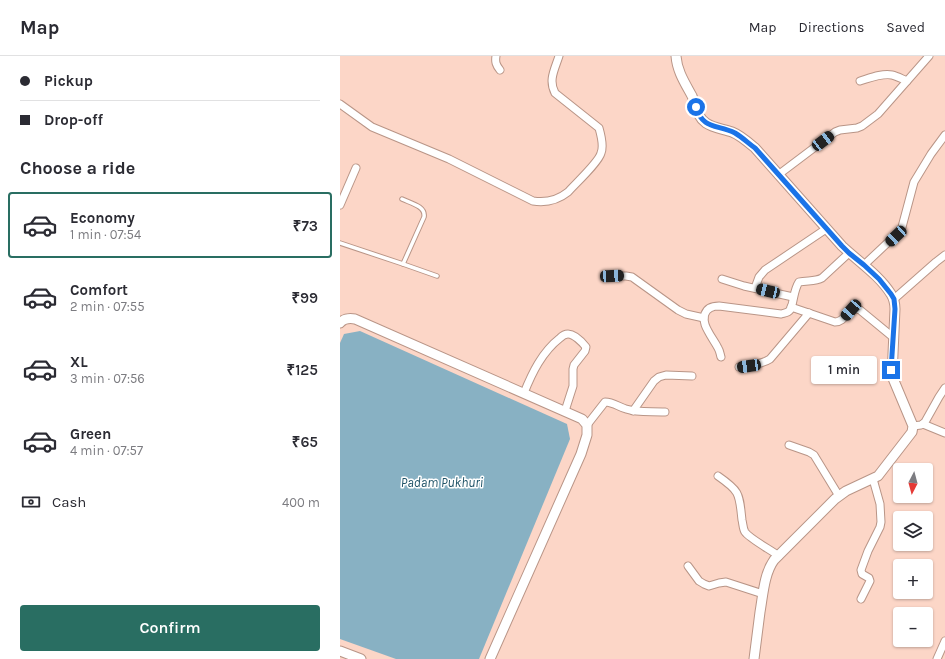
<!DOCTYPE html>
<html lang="en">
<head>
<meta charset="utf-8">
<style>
  :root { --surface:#fff; --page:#f7f7f7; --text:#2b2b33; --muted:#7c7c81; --line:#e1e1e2; --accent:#296e62 }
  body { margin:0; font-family:Karla,sans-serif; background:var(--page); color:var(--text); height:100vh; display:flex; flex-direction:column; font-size:15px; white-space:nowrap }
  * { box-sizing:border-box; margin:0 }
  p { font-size:13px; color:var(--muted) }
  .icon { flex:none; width:22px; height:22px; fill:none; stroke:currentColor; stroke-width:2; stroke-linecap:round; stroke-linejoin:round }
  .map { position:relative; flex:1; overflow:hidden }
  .details { display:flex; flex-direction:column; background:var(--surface); width:340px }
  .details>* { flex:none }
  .guide { display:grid; align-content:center; height:88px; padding:0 20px; background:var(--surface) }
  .needle { width:26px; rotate:186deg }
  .tools { position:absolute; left:553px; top:407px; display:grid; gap:8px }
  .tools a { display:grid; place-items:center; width:40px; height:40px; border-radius:4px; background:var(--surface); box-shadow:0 1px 3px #0004; font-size:20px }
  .end { position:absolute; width:18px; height:18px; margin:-9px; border:5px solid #1a73e8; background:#fff; box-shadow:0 0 0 2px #fff }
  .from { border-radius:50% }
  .bubble { position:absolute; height:28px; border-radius:4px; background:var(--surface); box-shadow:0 1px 3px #0004; font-size:13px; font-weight:600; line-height:28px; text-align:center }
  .car { position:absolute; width:12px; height:24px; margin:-12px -6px; border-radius:5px; box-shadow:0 0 3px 1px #0007; background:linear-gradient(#222 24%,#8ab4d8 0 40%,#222 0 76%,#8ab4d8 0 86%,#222 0) }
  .guide b { display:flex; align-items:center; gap:14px; height:38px; font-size:15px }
  .guide b+b { border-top:1px solid var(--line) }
  .guide i { width:10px; height:10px; background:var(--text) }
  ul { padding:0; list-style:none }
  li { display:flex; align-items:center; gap:12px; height:66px; margin:0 8px 6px; padding:0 12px; border:2px solid transparent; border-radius:4px }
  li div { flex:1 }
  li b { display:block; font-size:15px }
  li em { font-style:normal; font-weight:600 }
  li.selected { border-color:var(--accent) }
  li>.icon { width:36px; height:36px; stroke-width:1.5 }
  h2 { padding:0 20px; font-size:18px; line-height:48px }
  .pay { display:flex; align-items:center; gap:10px; height:44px; padding:0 20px; font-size:15px }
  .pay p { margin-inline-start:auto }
  .action { display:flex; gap:8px; margin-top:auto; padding:8px 20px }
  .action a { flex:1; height:46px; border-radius:4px; background:var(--accent); color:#fff; font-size:16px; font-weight:600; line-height:46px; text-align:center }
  header { display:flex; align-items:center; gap:24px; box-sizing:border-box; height:56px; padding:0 20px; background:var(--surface); border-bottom:1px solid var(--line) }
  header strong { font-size:19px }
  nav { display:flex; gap:22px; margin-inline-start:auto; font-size:14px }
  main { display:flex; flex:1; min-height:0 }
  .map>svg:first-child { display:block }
  .water { fill:#88b1c3 }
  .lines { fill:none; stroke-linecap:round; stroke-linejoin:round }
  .lane-casing { stroke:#b99587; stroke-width:5.5 }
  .street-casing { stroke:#b99587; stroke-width:9 }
  .secondary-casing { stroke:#b99587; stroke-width:11 }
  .lane { stroke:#fff; stroke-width:3.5 }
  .street { stroke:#fff; stroke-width:7 }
  .secondary { stroke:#fff; stroke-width:9 }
  .route { stroke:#1a73e8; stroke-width:5 }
  .labels { text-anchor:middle; stroke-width:3; stroke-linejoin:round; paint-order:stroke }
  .water-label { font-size:13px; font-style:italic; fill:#1b5065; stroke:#fff }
</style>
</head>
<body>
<header>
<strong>Map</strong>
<nav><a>Map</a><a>Directions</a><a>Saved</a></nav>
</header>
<main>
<section class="details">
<div class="guide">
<b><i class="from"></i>Pickup</b>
<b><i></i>Drop-off</b>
</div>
<h2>Choose a ride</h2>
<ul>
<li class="selected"><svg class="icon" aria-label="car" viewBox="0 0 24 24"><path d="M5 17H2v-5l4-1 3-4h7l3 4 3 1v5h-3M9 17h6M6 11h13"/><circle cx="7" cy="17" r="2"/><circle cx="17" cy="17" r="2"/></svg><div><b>Economy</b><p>1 min · 07:54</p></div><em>₹73</em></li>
<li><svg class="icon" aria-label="car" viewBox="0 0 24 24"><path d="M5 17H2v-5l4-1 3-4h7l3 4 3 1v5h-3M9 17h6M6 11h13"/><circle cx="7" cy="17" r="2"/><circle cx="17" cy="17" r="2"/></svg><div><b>Comfort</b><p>2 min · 07:55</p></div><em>₹99</em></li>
<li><svg class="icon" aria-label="car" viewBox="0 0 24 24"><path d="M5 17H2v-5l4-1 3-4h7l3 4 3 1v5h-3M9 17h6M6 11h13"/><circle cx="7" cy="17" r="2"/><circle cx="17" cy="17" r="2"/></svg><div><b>XL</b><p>3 min · 07:56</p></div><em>₹125</em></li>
<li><svg class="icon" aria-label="car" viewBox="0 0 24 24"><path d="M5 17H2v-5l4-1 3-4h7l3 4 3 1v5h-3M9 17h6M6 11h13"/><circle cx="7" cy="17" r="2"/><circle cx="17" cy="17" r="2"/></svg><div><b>Green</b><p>4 min · 07:57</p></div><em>₹65</em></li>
</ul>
<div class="pay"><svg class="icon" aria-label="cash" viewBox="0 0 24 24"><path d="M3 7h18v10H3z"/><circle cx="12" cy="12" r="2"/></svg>Cash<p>400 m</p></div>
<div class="action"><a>Confirm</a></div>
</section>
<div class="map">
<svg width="605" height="603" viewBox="0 0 605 603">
  <rect width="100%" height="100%" fill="#fcd6c7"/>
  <path class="water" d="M20 275 227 368 230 383 139 603H56L0 583V287L4 278Z"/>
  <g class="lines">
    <g class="lane-casing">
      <g id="lane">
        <path d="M62 143C70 147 86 150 84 161L63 208"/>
        <path d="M0 187 63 208 97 220"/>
      </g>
    </g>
    <g class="street-casing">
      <g id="street">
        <path d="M156 0C155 6 156 9 160 14"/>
        <path d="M520 25C530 22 542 17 552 19 557 20 562 23 567 25"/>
        <path d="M0 48 32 71 109 103 193 145C206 147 218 144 228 136 235 128 259 106 261 97 264 90 261 79 259 72L215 37C208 24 215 13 219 0"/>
        <path d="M438 119 495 76 500 74 517 72 522 70 538 58 589 0"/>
        <path d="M0 149 16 112"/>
        <path d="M524 209 559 176 562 171 574 126 591 98 605 79"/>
        <path d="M272 220H286L292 221 338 254 346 258 364 262"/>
        <path d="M382 223 404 230 453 241"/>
        <path d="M415 232 419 221 425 214 486 173"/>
        <path d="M554 243 596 206 605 199"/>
        <path d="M451 251 495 266C507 266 507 249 520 254L554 282"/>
        <path d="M381 301C380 298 380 295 378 292 375 286 371 281 368 275 361 263 363 250 379 250L441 258C444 257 448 257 450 254 454 247 453 235 459 226 467 224 475 226 482 222L509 197"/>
        <path d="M399 311C410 309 421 309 430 303L469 257"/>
        <path d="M184 337C192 317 202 296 220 282 222 280 225 278 228 278 234 278 242 286 246 291L245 295 234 309 233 313V330L225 355"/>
        <path d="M293 355 314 325 319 321 326 319 352 320"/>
        <path d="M583 368 605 377"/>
        <path d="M247 369 265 346C273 346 279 351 286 353 298 357 312 355 325 356"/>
        <path d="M573 370 581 369 585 366 599 341 605 332"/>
        <path d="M449 389 469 396 474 399 499 440"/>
        <path d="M378 420C401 436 399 438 402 464 403 468 403 473 405 476 410 483 431 494 439 500"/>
        <path d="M348 510 359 525 364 528 369 530 379 527 386 526 423 538"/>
        <path d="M521 543 530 525 529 522 522 518 521 514 528 495 540 471 541 466 540 448 533 423"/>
        <path d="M597 603 605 585"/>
      </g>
    </g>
    <g class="secondary-casing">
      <g id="secondary">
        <path d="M336 0C337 15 345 27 352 40 356 49 356 60 366 67 373 72 384 73 392 76 400 79 408 86 415 92L502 190C519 206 539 219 551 238 554 243 555 248 555 253L552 320 573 370 572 376 538 420 506 435 495 443 434 504C424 518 423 539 420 556 418 572 416 587 414 603"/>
        <path d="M0 267C4 262 9 262 15 263L242 363 247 369V379L241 398 150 603"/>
        <path d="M0 595 21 603"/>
      </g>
    </g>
    <use href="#lane" class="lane"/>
    <use href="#street" class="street"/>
    <use href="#secondary" class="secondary"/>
  </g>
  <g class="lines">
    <path class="route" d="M356 51C363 74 377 68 395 77 402 81 408 87 415 92L502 190 509 197 524 209 539 223 551 238 554 243 555 253 551 314"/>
  </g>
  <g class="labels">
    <g class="water-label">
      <text x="102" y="431">Padam Pukhuri</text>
    </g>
  </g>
</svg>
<div class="tools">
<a><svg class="needle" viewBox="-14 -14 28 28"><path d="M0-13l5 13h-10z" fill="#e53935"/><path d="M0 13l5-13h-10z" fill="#7c7c81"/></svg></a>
<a><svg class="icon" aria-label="layers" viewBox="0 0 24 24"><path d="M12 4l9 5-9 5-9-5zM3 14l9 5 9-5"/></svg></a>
<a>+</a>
<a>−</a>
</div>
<i class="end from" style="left:356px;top:51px"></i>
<i class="end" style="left:551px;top:314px"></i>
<div class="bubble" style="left:471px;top:300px;width:66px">1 min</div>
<i class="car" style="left:483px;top:85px;rotate:53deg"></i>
<i class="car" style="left:556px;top:180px;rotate:227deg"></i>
<i class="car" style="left:272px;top:220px;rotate:87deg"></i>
<i class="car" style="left:428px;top:235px;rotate:283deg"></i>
<i class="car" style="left:511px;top:254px;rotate:222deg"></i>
<i class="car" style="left:409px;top:310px;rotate:262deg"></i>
</div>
</main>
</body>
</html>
